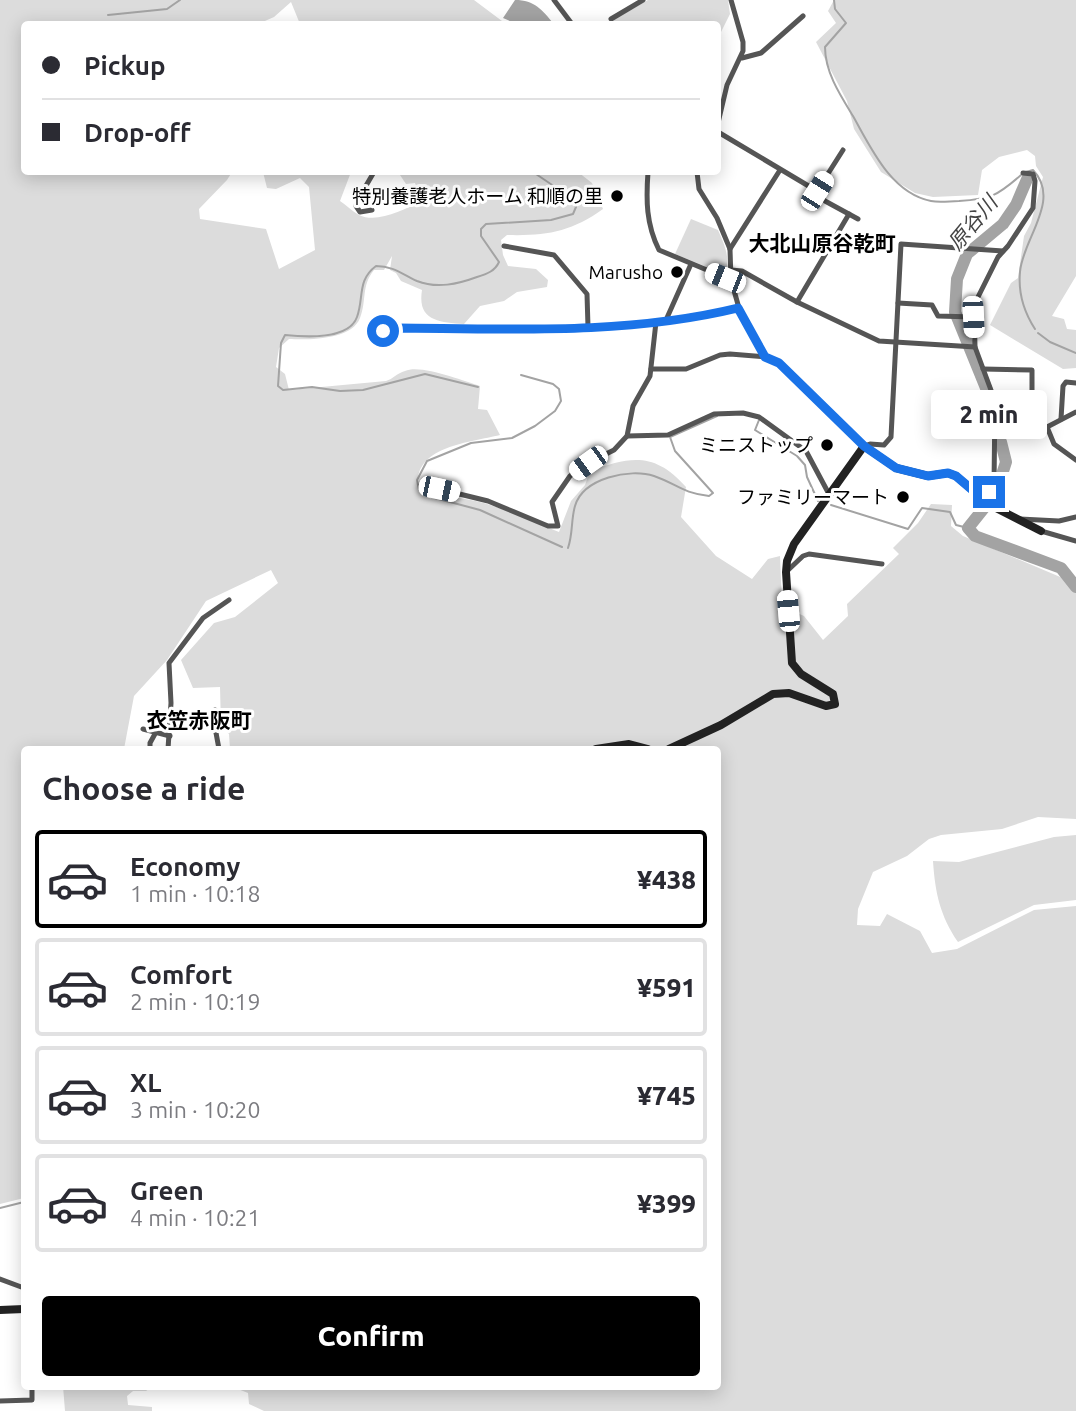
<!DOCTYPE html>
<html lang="en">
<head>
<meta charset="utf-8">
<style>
  :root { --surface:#fff; --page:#f2f2f3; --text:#2b2b33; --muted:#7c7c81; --line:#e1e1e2; --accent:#000 }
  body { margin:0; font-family:Ubuntu,"Noto Sans JP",sans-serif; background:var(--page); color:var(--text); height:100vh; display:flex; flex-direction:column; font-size:26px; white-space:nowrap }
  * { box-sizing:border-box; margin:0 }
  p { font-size:23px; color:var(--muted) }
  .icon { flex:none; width:38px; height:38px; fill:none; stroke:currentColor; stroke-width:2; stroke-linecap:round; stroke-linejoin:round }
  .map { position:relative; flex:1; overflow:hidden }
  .panel { position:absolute; left:21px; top:746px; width:700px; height:644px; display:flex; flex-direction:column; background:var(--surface); border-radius:7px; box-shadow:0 4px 18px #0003 }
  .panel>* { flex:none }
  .top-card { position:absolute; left:21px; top:21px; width:700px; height:154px; border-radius:7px; box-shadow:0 4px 18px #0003; display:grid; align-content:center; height:154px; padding:0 21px; background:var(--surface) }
  .end { position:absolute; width:32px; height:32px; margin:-16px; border:9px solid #1a73e8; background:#fff; box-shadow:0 0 0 4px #fff }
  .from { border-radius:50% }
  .bubble { position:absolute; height:49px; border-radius:7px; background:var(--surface); box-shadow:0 4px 18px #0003; font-size:23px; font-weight:800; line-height:49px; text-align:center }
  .car { position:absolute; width:21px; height:42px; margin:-21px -10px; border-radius:9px; box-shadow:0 0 5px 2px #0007; background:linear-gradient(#fff 24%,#345 0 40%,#fff 0 76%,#345 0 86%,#fff 0) }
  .top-card b { display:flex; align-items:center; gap:24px; height:66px; font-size:26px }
  .top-card b+b { border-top:2px solid var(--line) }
  .top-card i { width:18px; height:18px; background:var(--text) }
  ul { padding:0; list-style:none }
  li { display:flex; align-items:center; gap:21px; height:98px; margin:0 14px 10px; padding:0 7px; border:4px solid var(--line); border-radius:7px }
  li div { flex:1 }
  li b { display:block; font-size:26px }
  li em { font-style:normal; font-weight:800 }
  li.current { border-color:var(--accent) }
  li>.icon { width:63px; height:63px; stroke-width:1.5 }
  h2 { padding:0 21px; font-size:32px; line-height:84px }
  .cta { display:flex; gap:14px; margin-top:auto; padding:14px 21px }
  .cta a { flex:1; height:80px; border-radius:7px; background:var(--accent); color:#fff; font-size:28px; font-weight:800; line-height:80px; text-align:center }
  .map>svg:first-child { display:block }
  .green { fill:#dcdcdc }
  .water { fill:#a3a3a3 }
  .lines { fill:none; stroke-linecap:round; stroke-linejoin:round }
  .stream { stroke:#a3a3a3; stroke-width:2 }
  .river { stroke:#a3a3a3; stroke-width:12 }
  .street { stroke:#555; stroke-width:5 }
  .secondary { stroke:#222; stroke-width:8 }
  .route { stroke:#1a73e8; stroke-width:9 }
  .poi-dot { fill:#000; stroke:#fff; stroke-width:2.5 }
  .labels { text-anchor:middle; stroke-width:6; stroke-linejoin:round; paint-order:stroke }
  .poi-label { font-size:19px; fill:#000; stroke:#fff; text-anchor:end }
  .water-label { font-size:21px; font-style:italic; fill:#444; stroke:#fff }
  .neighbourhood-label { font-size:21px; font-weight:bold; fill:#000; stroke:#fff }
</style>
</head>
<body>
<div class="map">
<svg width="1076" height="1411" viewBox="0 0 1076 1411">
  <rect width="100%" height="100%" fill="#fff"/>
  <g class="green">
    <path d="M0 0H474L506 24H300L291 2 274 17 258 24H24V172H232L227 180 199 209 200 219 266 229 279 269 315 250 309 187 300 178 276 189 267 188 263 172H351L340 201C346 205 352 211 359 215 378 224 403 209 421 202L415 183 406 184 398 172H578L592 183 603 209C571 232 546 236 507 235L501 240 503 255 508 266 536 269 548 280 547 287 517 292 504 301 480 306 464 324C439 322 417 321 422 290L401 281 396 273 390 270 392 256 384 270H374C361 286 367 300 360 318 352 340 308 340 289 339L279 348 276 367 285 374 289 390 386 381C393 379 397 373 405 371 421 364 463 381 480 386L478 409 487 410 500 435C468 443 411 446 418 491L431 499C469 490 524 518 559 532L571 501 585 485 590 471C631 456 655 452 686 487L681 517 716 556 752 579 768 559 780 556 782 606 804 616 823 640 848 616 847 604 899 554 893 548 918 523 931 504 952 505 951 526 963 536 1065 579 1076 593V819L1038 817 1002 829 941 835 929 839 907 856 873 872 858 909 857 925 880 926 887 914 920 931 932 953 957 949 1034 910 1076 906V1411H264L249 1404 248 1393 238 1389 236 1386H718V749H230L229 734 221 725 220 687 193 688 181 660 214 623 235 617 278 583 271 570 206 601 167 660 134 696 124 749H24V1198L0 1204Z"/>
    <path d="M648 0H728L730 14 718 38V24H606Z"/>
    <path d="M834 0H1076V276L1052 316 1064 319 1067 329 1076 330V368L1063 369 990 325 1011 283 1018 278 1024 236 1031 223 1043 177 1036 166 1035 156 1027 150 999 157 982 170 978 195 933 197 915 193 881 172 854 129 847 101 816 42 836 23 828 11Z"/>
    <path d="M691 219 718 230C724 243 732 262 724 274L675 254Z"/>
    <path d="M1076 835V900L1034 905 958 942C940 916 935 892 933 861L959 862 1054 837Z"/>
    <path d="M63 1386H153L146 1391H133L127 1396 128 1405 152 1407V1411H65Z"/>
  </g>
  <path class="water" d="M515 0C535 0 542 10 554 24H517L503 18Z"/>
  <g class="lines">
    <g class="stream">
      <path d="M834 0 835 9 846 23 825 47C825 72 840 95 853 116 871 148 891 193 931 201 940 203 950 201 959 201 991 199 997 196 1021 175"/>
      <path d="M108 15 167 9 180 0"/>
      <path d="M1026 172 1033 170C1062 200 1022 240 1020 272 1018 293 1024 312 1035 329"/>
      <path d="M1038 333 1050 342 1076 353"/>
      <path d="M521 375 553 384 559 389 561 401 555 411 535 426 512 438 471 443 427 461 417 480 419 490 431 497 480 510 562 547"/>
      <path d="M478 387 425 374 363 390 340 391 312 387 283 390 278 386 281 343 285 335C304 337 349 340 357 317 364 298 357 280 376 266 393 266 402 274 417 281 437 289 458 284 477 277 487 274 495 271 499 262L481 236V229L486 224 551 220 573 214 576 207 564 193 533 172"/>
      <path d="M759 420 755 430 797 456 805 465 807 477 818 501"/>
      <path d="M831 505 908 529 922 508 950 512 956 525 968 528"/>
      <path d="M568 548C573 534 571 519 575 506 583 478 630 468 654 476 677 484 682 493 709 496L713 493 675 451 670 437 717 416"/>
      <path d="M0 1208 24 1202"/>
    </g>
    <path class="river" d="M1028 177 1016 205 1003 224 967 254 957 279 955 312 988 393 991 423 1001 442 1006 462 996 493 968 528 975 536 1061 568 1076 587"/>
    <g class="street">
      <path d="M554 0 572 24"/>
      <path d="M611 19 643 0"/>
      <path d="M742 58 761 53 803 16"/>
      <path d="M718 123 727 85 743 51V42L731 0"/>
      <path d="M718 132 817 191 825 201 858 219"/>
      <path d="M648 172C646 200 646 224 659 250L731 280"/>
      <path d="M697 172 699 189 717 218 730 249 731 280 739 308 766 357 779 363 864 446 870 444 884 445 891 437 901 244 1003 251"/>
      <path d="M817 191 843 150"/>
      <path d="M372 210 360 212 356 206 357 201 374 172"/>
      <path d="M504 246 554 255 587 294 588 327"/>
      <path d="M730 249 780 170"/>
      <path d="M731 270 742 271 797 302 879 341 975 347"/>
      <path d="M797 302 849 214"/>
      <path d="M898 303 932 305 938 316 973 317"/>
      <path d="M666 320 691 264"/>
      <path d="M374 336 383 331 397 328C511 328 627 336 739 308"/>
      <path d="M651 369H686L720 355 730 354 766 357"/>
      <path d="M983 369 1032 370V401H995"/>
      <path d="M1032 412V401"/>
      <path d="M1076 412 1047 427 1054 444 1076 460"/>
      <path d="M1061 419 1063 386 1066 382 1076 383"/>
      <path d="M995 427H1047"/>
      <path d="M627 436 668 435 714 414 743 413 759 417 806 451 830 496"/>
      <path d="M439 489 488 501 548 526H558L552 502 570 476 588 463 614 450 627 436 633 406 650 376 656 322"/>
      <path d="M983 499 994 485 995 401 975 347 974 305 998 257 1008 246 1033 208 1035 181 1033 174 1023 173"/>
      <path d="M1020 519 1059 521 1076 517"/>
      <path d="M1041 531 1076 541"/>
      <path d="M786 572 803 556 809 554 882 564"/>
      <path d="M215 710 214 722 219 749"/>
      <path d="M143 729 170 736"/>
      <path d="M150 749V743L156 732"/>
      <path d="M168 749 171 703 169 663 203 618 229 600"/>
      <path d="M0 1279 24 1288"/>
      <path d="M0 1401 32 1400V1386"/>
    </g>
    <g class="secondary">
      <path d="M596 749 629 744 648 749"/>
      <path d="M669 749 721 725 773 694 789 693 826 706 835 704 833 694 801 674 792 663 786 572 787 561 794 544 864 446 896 468 928 476 948 473 956 476 990 505 1041 531"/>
      <path d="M0 1310 24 1309"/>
    </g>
  </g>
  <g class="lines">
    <path class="route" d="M383 331 397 328C511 329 627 335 738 308L765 357 779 363 864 446 896 468 928 476 948 473 956 476 983 499 989 492"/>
  </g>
  <g class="poi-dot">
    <circle cx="617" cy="196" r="7"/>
    <circle cx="677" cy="272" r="7"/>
    <circle cx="827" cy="445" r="7"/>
    <circle cx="903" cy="497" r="7"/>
  </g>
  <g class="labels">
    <g class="poi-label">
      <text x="603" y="203">特別養護老人ホーム 和順の里</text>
      <text x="663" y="279">Marusho</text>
      <text x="813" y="452">ミニストップ</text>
      <text x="889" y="504">ファミリーマート</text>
    </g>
    <g class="water-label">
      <text transform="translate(973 223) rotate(-50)" y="7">原谷川</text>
    </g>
    <g class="neighbourhood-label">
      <text x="822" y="251">大北山原谷乾町</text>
      <text x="199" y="728">衣笠赤阪町</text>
    </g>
  </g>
</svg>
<i class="end from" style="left:383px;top:331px"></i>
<i class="end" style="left:989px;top:492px"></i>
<div class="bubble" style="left:931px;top:390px;width:116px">2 min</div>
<i class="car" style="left:817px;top:191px;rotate:32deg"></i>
<i class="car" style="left:725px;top:278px;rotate:292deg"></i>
<i class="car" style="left:973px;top:317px;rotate:177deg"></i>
<i class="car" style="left:588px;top:463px;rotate:234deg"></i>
<i class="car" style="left:439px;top:489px;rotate:102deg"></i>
<i class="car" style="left:788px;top:611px;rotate:355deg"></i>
<div class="top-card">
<b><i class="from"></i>Pickup</b>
<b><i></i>Drop-off</b>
</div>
<section class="panel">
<h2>Choose a ride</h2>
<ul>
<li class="current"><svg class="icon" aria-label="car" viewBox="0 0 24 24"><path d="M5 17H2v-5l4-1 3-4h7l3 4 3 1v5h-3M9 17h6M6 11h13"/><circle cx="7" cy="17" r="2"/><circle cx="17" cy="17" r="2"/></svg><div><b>Economy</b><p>1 min · 10:18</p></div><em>¥438</em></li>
<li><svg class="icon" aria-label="car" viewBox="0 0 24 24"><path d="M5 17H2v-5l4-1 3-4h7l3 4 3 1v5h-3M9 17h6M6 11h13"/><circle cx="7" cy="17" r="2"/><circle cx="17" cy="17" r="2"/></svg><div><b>Comfort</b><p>2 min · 10:19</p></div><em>¥591</em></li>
<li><svg class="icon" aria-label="car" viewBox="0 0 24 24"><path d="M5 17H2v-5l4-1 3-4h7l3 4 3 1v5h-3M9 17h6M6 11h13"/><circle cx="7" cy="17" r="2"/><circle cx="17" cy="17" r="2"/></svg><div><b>XL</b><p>3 min · 10:20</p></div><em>¥745</em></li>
<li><svg class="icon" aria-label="car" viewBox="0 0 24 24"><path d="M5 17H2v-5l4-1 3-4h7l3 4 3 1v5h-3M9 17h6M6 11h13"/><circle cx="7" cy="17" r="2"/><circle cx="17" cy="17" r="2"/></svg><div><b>Green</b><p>4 min · 10:21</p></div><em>¥399</em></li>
</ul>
<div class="cta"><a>Confirm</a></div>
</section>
</div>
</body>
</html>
